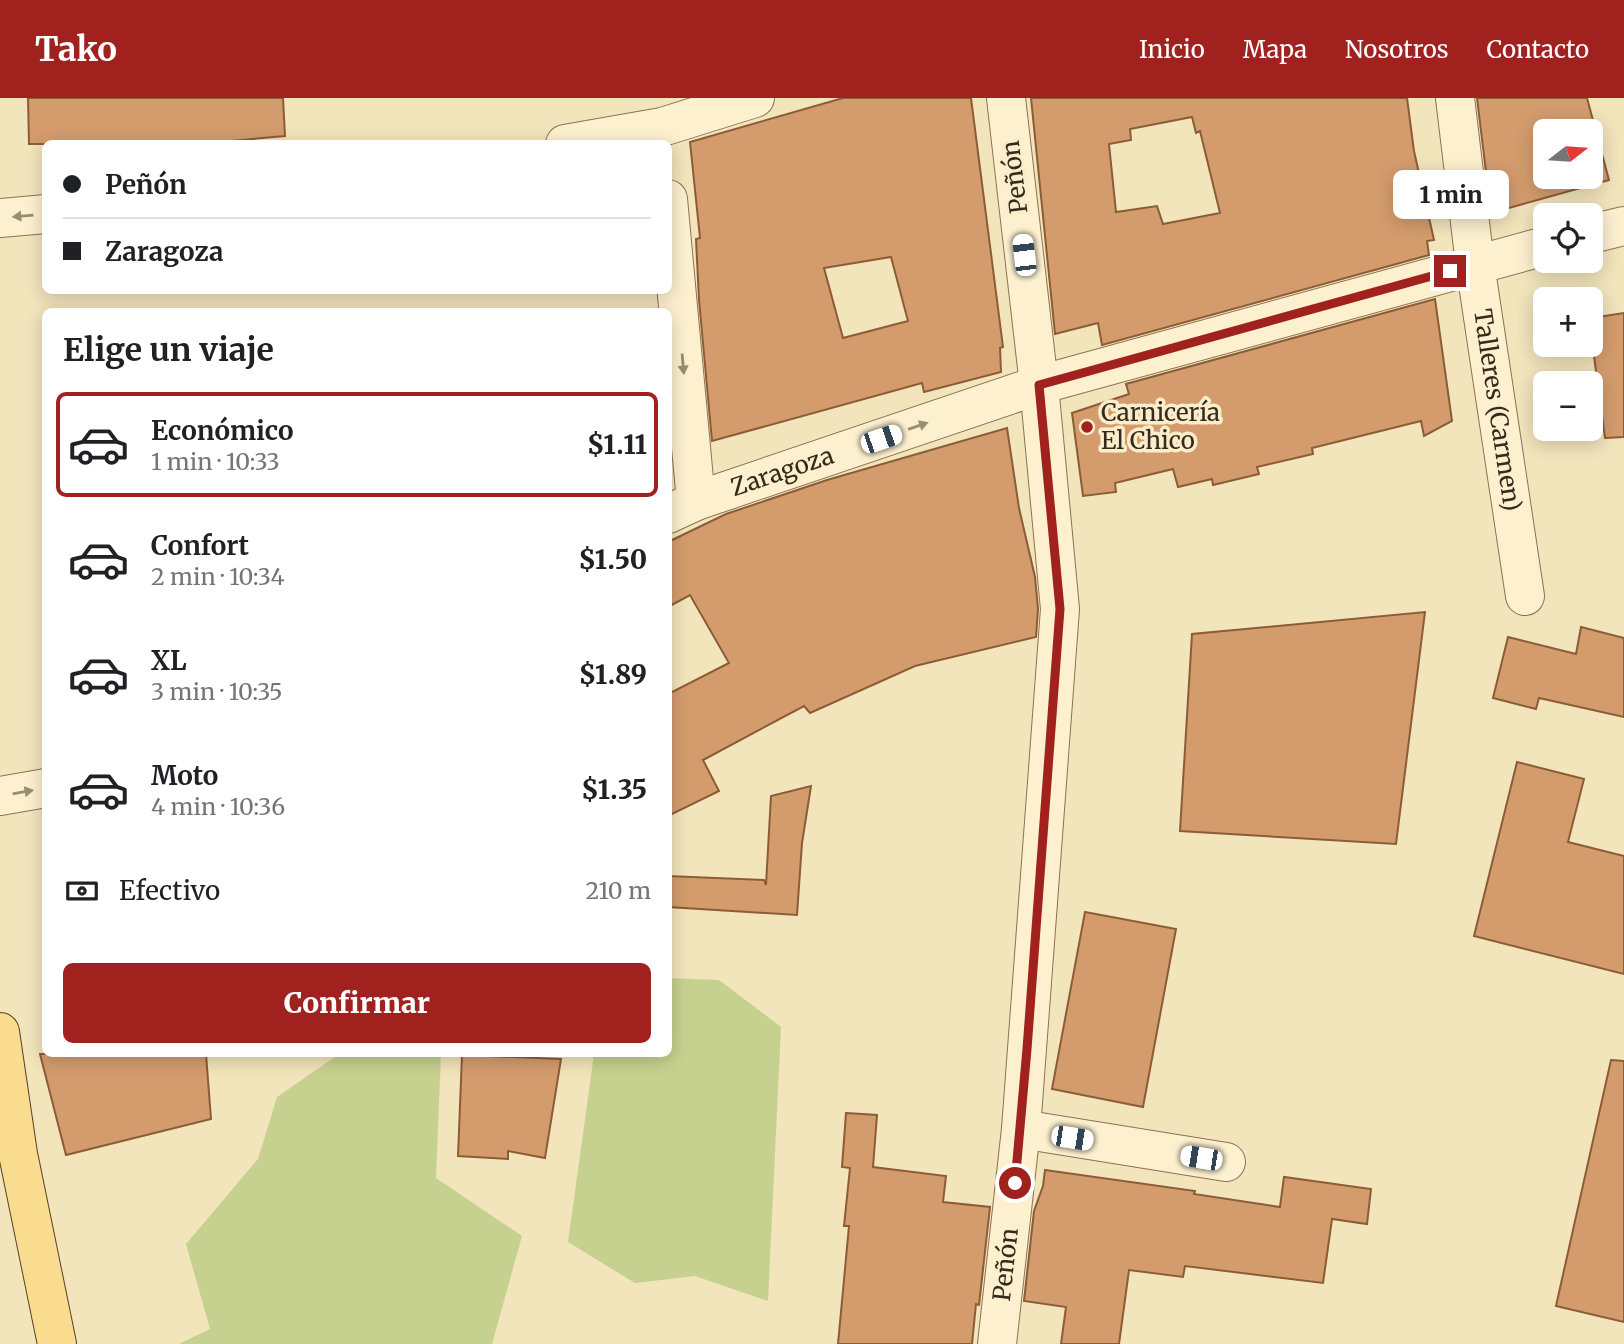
<!DOCTYPE html>
<html lang="es">
<head>
<meta charset="utf-8">
<style>
  :root { --surface:#fff; --page:#f2f2f2; --text:#202124; --muted:#757577; --line:#e0e0e0; --accent:#a0211e }
  body { margin:0; font-family:Merriweather,serif; background:var(--page); color:var(--text); height:100vh; display:flex; flex-direction:column; font-size:26px; white-space:nowrap }
  * { box-sizing:border-box; margin:0 }
  p { font-size:23px; color:var(--muted) }
  .icon { flex:none; width:38px; height:38px; fill:none; stroke:currentColor; stroke-width:2; stroke-linecap:round; stroke-linejoin:round }
  .map { position:relative; flex:1; overflow:hidden }
  .panel { position:absolute; left:42px; top:210px; width:630px; height:749px; display:flex; flex-direction:column; background:var(--surface); border-radius:10px; box-shadow:0 4px 18px #0003 }
  .panel>* { flex:none }
  .guide { position:absolute; left:42px; top:42px; width:630px; height:154px; border-radius:10px; box-shadow:0 4px 18px #0003; display:grid; align-content:center; height:154px; padding:0 21px; background:var(--surface) }
  .needle { width:46px; rotate:73deg }
  .controls { position:absolute; left:1533px; top:21px; display:grid; gap:14px }
  .controls a { display:grid; place-items:center; width:70px; height:70px; border-radius:10px; background:var(--surface); box-shadow:0 4px 18px #0003; font-size:35px }
  .end { position:absolute; width:32px; height:32px; margin:-16px; border:9px solid #a0211e; background:#fff; box-shadow:0 0 0 4px #fff }
  .from { border-radius:50% }
  .bubble { position:absolute; height:49px; border-radius:10px; background:var(--surface); box-shadow:0 4px 18px #0003; font-size:23px; font-weight:800; line-height:49px; text-align:center }
  .car { position:absolute; width:21px; height:42px; margin:-21px -10px; border-radius:9px; box-shadow:0 0 5px 2px #0007; background:linear-gradient(#fff 24%,#345 0 40%,#fff 0 76%,#345 0 86%,#fff 0) }
  .guide b { display:flex; align-items:center; gap:24px; height:66px; font-size:26px }
  .guide b+b { border-top:2px solid var(--line) }
  .guide i { width:18px; height:18px; background:var(--text) }
  ul { padding:0; list-style:none }
  li { display:flex; align-items:center; gap:21px; height:105px; margin:0 14px 10px; padding:0 7px; border:4px solid transparent; border-radius:10px }
  li div { flex:1 }
  li b { display:block; font-size:26px }
  li em { font-style:normal; font-weight:800 }
  li.active { border-color:var(--accent) }
  li>.icon { width:63px; height:63px; stroke-width:1.5 }
  h2 { padding:0 21px; font-size:32px; line-height:84px }
  .pay { display:flex; align-items:center; gap:18px; height:77px; padding:0 21px; font-size:26px }
  .pay p { margin-inline-start:auto }
  .primary-button { display:flex; gap:14px; margin-top:auto; padding:14px 21px }
  .primary-button a { flex:1; height:80px; border-radius:10px; background:var(--accent); color:#fff; font-size:28px; font-weight:800; line-height:80px; text-align:center }
  header { display:flex; align-items:center; gap:42px; box-sizing:border-box; height:98px; padding:0 35px; background:var(--accent); color:#fff }
  header strong { font-size:33px }
  nav { display:flex; gap:38px; margin-inline-start:auto; font-size:24px }
  .map>svg:first-child { display:block }
  .green { fill:#c7d18f }
  .building { fill:#d49c6d; stroke:#8c5c37; stroke-width:2; fill-rule:evenodd }
  .lines { fill:none; stroke-linecap:round; stroke-linejoin:round }
  .minor-casing { stroke:#8b7354; stroke-width:40 }
  .major-casing { stroke:#584029; stroke-width:40 }
  .minor { stroke:#fcf0cf; stroke-width:38 }
  .major { stroke:#fadc8e; stroke-width:38 }
  .oneway { fill:#9a8d74 }
  .route { stroke:#a0211e; stroke-width:9 }
  .poi-dot { fill:#a0211e; stroke:#f9edcc; stroke-width:2.5 }
  .labels { text-anchor:middle; stroke-width:7; stroke-linejoin:round; paint-order:stroke }
  .street-label { font-size:24px; fill:#382a1a; stroke:#f9edcc }
  .poi-label { font-size:24px; fill:#382a1a; stroke:#f9edcc; text-anchor:start }
</style>
</head>
<body>
<header>
<strong>Tako</strong>
<nav><a>Inicio</a><a>Mapa</a><a>Nosotros</a><a>Contacto</a></nav>
</header>
<div class="map">
<svg width="1624" height="1246" viewBox="0 0 1624 1246">
  <rect width="100%" height="100%" fill="#f2e4bb"/>
  <g class="green">
    <path d="M669 880 719 882 781 929 768 1203 695 1178 635 1185 568 1144 594 956H668Z"/>
    <path d="M339 956H441L436 1080 522 1138 492 1246H179L210 1231 186 1146 258 1061 277 999Z"/>
  </g>
  <g class="building">
    <path d="M28 0H283L285 38 198 46H29Z"/>
    <path d="M843 0H971L1003 249 1000 250 1001 274 924 294 922 285 712 343 699 202 696 141 700 140 690 44ZM891 159 908 223 843 240 824 170Z"/>
    <path d="M1031 0H1407L1414 53 1434 142 1427 143 1429 157 1102 247 1098 225 1055 236ZM1192 19 1196 35 1200 33 1220 115 1163 126 1157 108 1116 114 1109 46 1131 42 1130 31Z"/>
    <path d="M1477 0H1587L1609 82 1491 115ZM1545 33H1591V79H1545Z"/>
    <path d="M1435 201 1452 323 1424 338 1421 323 1312 350 1313 356 1257 369 1259 376 1213 387 1212 381 1178 389 1173 371 1115 385 1116 394 1083 398 1072 315 1129 296 1126 286Z"/>
    <path d="M1624 215V339L1605 340 1591 236V220Z"/>
    <path d="M1007 330 1019 410 1035 479 1038 511 1036 539 915 568 810 615 804 608 703 662 719 693 668 718V596L729 565 690 497 668 509V444L726 416 827 382Z"/>
    <path d="M1425 514 1396 746 1180 733 1192 536Z"/>
    <path d="M1581 529 1624 540V619L1539 600 1536 611 1493 600 1508 539 1576 556Z"/>
    <path d="M1517 664 1584 681 1568 744 1624 758V876L1474 838Z"/>
    <path d="M811 688 802 745 797 817 668 809V778L764 782 766 787 771 698Z"/>
    <path d="M1085 814 1176 831 1143 1009 1052 991Z"/>
    <path d="M40 956H206L211 1021 66 1057Z"/>
    <path d="M462 957 561 961 545 1060 508 1053V1061L458 1058Z"/>
    <path d="M1611 962 1624 963V1224L1556 1208Z"/>
    <path d="M846 1015 877 1017 873 1069 946 1078 943 1104 990 1109 979 1207 976 1206 972 1246H838L849 1128H844L850 1070 842 1069Z"/>
    <path d="M1045 1072 1195 1093 1194 1096 1280 1109 1284 1079 1371 1091 1367 1126 1332 1121 1323 1185 1185 1168 1183 1179 1129 1172 1119 1246H1061L1066 1209 1024 1203 1034 1113 1043 1088Z"/>
  </g>
  <g class="lines">
    <g class="minor-casing">
      <g id="minor">
        <path id="s1" d="M1455 0 1475 166 1525 498"/>
        <path d="M565 46 662 29 755 0"/>
        <path d="M668 101 696 403"/>
        <path d="M0 120 46 116"/>
        <path d="M1591 136 1624 128"/>
        <path id="s2" d="M668 416 696 403 1039 287 1545 148"/>
        <path d="M0 698 46 690"/>
        <path d="M1021 1031 1226 1064"/>
        <path id="s3" d="M997 1246 1021 1031 1060 511 1039 287 1006 0"/>
      </g>
    </g>
    <g class="major-casing">
      <path id="major" d="M0 934 18 1056 57 1246"/>
    </g>
    <use href="#minor" class="minor"/>
    <use href="#major" class="major"/>
  </g>
  <defs><path id="oneway-solid" d="M-6-.8H1V-3.2L6.5 0L1 3.2V.8H-6Z" transform="scale(1.75)"/></defs>
  <g class="oneway">
    <use href="#oneway-solid" transform="translate(23 118) rotate(175)"/>
    <use href="#oneway-solid" transform="translate(683 266) rotate(85)"/>
    <use href="#oneway-solid" transform="translate(918 328) rotate(-19)"/>
    <use href="#oneway-solid" transform="translate(23 694) rotate(-10)"/>
  </g>
  <g class="lines">
    <path class="route" d="M1015 1085 1027 951 1060 511 1039 287 1450 173"/>
  </g>
  <circle class="poi-dot" cx="1087" cy="329" r="7"/>
  <g class="labels">
    <g class="street-label">
      <text transform="translate(1015 79) rotate(-97)" y="8">Peñón</text>
      <text dy="8" stroke="none"><textPath href="#s1" startOffset="315">Talleres (Carmen)</textPath></text>
      <text dy="8" stroke="none"><textPath href="#s2" startOffset="122">Zaragoza</textPath></text>
      <text dy="8" stroke="none"><textPath href="#s3" startOffset="80">Peñón</textPath></text>
    </g>
    <g class="poi-label">
      <text x="1101" y="323">Carnicería<tspan x="1101" dy="28">El Chico</tspan></text>
    </g>
  </g>
</svg>
<div class="controls">
<a><svg class="needle" viewBox="-14 -14 28 28"><path d="M0-13l5 13h-10z" fill="#e53935"/><path d="M0 13l5-13h-10z" fill="#757577"/></svg></a>
<a><svg class="icon" aria-label="locate" viewBox="0 0 24 24"><circle cx="12" cy="12" r="6"/><path d="M12 2v4M12 18v4M2 12h4M18 12h4"/></svg></a>
<a>+</a>
<a>−</a>
</div>
<i class="end from" style="left:1015px;top:1085px"></i>
<i class="end" style="left:1450px;top:173px"></i>
<div class="bubble" style="left:1393px;top:72px;width:116px">1 min</div>
<i class="car" style="left:1024px;top:157px;rotate:353deg"></i>
<i class="car" style="left:881px;top:341px;rotate:71deg"></i>
<i class="car" style="left:1072px;top:1040px;rotate:99deg"></i>
<i class="car" style="left:1201px;top:1060px;rotate:279deg"></i>
<div class="guide">
<b><i class="from"></i>Peñón</b>
<b><i></i>Zaragoza</b>
</div>
<section class="panel">
<h2>Elige un viaje</h2>
<ul>
<li class="active"><svg class="icon" aria-label="car" viewBox="0 0 24 24"><path d="M5 17H2v-5l4-1 3-4h7l3 4 3 1v5h-3M9 17h6M6 11h13"/><circle cx="7" cy="17" r="2"/><circle cx="17" cy="17" r="2"/></svg><div><b>Económico</b><p>1 min · 10:33</p></div><em>$1.11</em></li>
<li><svg class="icon" aria-label="car" viewBox="0 0 24 24"><path d="M5 17H2v-5l4-1 3-4h7l3 4 3 1v5h-3M9 17h6M6 11h13"/><circle cx="7" cy="17" r="2"/><circle cx="17" cy="17" r="2"/></svg><div><b>Confort</b><p>2 min · 10:34</p></div><em>$1.50</em></li>
<li><svg class="icon" aria-label="car" viewBox="0 0 24 24"><path d="M5 17H2v-5l4-1 3-4h7l3 4 3 1v5h-3M9 17h6M6 11h13"/><circle cx="7" cy="17" r="2"/><circle cx="17" cy="17" r="2"/></svg><div><b>XL</b><p>3 min · 10:35</p></div><em>$1.89</em></li>
<li><svg class="icon" aria-label="car" viewBox="0 0 24 24"><path d="M5 17H2v-5l4-1 3-4h7l3 4 3 1v5h-3M9 17h6M6 11h13"/><circle cx="7" cy="17" r="2"/><circle cx="17" cy="17" r="2"/></svg><div><b>Moto</b><p>4 min · 10:36</p></div><em>$1.35</em></li>
</ul>
<div class="pay"><svg class="icon" aria-label="cash" viewBox="0 0 24 24"><path d="M3 7h18v10H3z"/><circle cx="12" cy="12" r="2"/></svg>Efectivo<p>210 m</p></div>
<div class="primary-button"><a>Confirmar</a></div>
</section>
</div>
</body>
</html>
